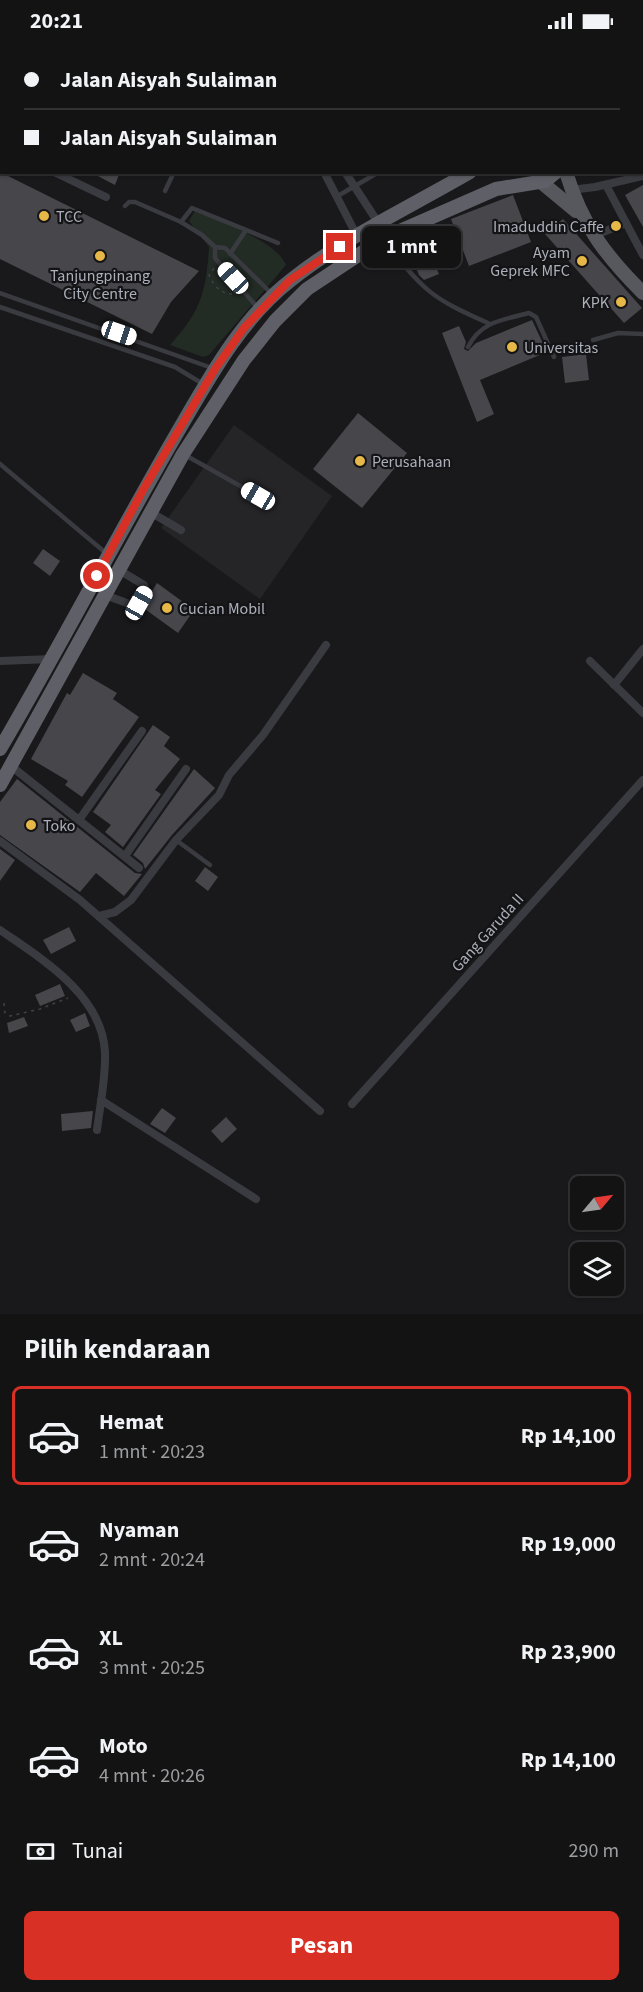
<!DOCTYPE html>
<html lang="id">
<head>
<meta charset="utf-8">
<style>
  :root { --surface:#131314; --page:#202022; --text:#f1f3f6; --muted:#9d9ea0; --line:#323234; --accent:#d93025 }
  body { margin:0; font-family:"Source Sans 3",sans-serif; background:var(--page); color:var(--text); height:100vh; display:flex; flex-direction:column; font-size:22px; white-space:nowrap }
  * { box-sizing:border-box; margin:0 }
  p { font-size:20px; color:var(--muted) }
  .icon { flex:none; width:33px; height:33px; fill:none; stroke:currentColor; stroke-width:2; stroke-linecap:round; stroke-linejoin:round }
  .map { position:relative; height:1272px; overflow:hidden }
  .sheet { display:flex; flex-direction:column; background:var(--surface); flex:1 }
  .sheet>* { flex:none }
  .guide { position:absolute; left:0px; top:0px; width:644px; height:132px; box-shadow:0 2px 4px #0004,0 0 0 2px var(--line); display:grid; align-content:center; height:132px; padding:0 24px; background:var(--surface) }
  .needle { width:39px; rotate:61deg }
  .buttons { position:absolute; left:570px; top:1134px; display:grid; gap:12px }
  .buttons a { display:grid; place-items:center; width:54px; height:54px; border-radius:9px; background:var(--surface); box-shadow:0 2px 4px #0004,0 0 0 2px var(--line); font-size:30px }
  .end { position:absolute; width:27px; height:27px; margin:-14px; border:8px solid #d93025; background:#fff; box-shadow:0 0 0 3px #fff }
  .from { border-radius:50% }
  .bubble { position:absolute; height:42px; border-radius:9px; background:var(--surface); box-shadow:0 2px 4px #0004,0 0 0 2px var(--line); font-size:20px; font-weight:700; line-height:42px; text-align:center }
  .car { position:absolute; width:18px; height:36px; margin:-18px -9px; border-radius:8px; box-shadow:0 0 4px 2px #0007; background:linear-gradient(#fff 24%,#345 0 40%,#fff 0 76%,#345 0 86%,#fff 0) }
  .guide b { display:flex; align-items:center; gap:21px; height:57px; font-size:22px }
  .guide b+b { border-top:2px solid var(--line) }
  .guide i { width:15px; height:15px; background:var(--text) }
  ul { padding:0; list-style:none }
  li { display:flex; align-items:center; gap:18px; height:99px; margin:0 12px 9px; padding:0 12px; border:3px solid transparent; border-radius:9px }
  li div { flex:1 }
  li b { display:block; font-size:22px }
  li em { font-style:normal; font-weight:700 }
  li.selected { border-color:var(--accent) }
  li>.icon { width:54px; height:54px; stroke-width:1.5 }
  h2 { padding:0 24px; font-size:27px; line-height:72px }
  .pay { display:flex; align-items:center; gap:15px; height:66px; padding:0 24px; font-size:22px }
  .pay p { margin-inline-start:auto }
  .cta { display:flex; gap:12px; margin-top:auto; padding:12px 24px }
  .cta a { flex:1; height:69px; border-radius:9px; background:var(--accent); color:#fff; font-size:24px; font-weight:700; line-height:69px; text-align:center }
  .status { display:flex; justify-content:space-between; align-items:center; height:42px; padding:0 30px; background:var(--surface); direction:ltr }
  .status svg { height:16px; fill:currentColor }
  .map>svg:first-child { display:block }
  .built { fill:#252528 }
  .green { fill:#232b25 }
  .building { fill:#46464b }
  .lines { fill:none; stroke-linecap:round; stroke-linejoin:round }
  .path { stroke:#404247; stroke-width:1.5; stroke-dasharray:3 4.5; stroke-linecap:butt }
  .service { stroke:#3a3b40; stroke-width:4.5 }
  .minor { stroke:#3a3b40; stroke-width:8 }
  .primary { stroke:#57585e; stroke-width:14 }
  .trunk { stroke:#5f6067; stroke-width:14 }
  .route { stroke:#d93025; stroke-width:8 }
  .poi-dot { fill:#e5b847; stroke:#141416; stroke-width:2 }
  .labels { text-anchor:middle; stroke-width:4.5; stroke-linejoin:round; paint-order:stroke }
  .poi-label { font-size:16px; fill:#acb0ba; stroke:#141416; text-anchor:start }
  .street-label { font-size:16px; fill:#acb0ba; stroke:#141416 }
</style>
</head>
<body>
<div class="status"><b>20:21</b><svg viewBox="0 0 49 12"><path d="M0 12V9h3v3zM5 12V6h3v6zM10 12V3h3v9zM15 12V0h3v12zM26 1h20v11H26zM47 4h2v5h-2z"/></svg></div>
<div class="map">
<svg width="643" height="1272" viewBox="0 0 643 1272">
  <rect width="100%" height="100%" fill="#19191b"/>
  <path class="built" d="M234 383 332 454 260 557 161 486Z"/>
  <path class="green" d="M195 169C218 179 277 199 286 223L209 313 203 315 170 303C201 269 206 251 209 205L189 179Z"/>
  <g class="building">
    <path d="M0 130 199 229 171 260 152 292 0 217Z"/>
    <path d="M90 130H120L115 143Z"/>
    <path d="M643 143V185L625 153Z"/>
    <path d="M513 153 531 200 469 224 451 177Z"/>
    <path d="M563 177 642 266 624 281 545 192Z"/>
    <path d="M421 190 439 232 424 238 419 233 404 197Z"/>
    <path d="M532 278 547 310 480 338 494 372 477 380 442 291 459 284 466 300 464 307 468 309 476 301Z"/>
    <path d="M586 312 589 338 565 341 562 315Z"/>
    <path d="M358 371 407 411 362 466 313 427Z"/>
    <path d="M43 507 60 519 50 534 33 521Z"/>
    <path d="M157 541 194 568 178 591 142 565Z"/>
    <path d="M83 631 117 651 113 657 139 675 82 755 65 743 68 739 31 717 67 651 70 653Z"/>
    <path d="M153 683 170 695 164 704 180 717 155 748 161 752 123 805 105 790 111 783 93 770Z"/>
    <path d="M194 727 215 746 172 793 145 827 143 821 133 813Z"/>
    <path d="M17 737 135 831 142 832 124 854 96 831 80 850 0 793V760Z"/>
    <path d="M0 807 15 818 0 839Z"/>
    <path d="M205 825 218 835 208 849 195 839Z"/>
    <path d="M69 885 76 899 51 912 43 898Z"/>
    <path d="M60 942 65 954 40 964 35 953Z"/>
    <path d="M85 971 90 984 76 990 70 978Z"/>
    <path d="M24 975 28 984 9 991 7 981Z"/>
    <path d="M162 1066 176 1076 165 1091 150 1082Z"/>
    <path d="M93 1069 91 1086 62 1089 61 1072Z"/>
    <path d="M226 1075 237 1087 222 1101 211 1089Z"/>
  </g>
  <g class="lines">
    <g class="path">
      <path d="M214 226 209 233C215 246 222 253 236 252"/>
      <path d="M4 961 5 971 10 974 40 967 68 956"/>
    </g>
    <g class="service">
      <path d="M237 2V0"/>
      <path d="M447 2 450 0"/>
      <path d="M165 149 174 130"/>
      <path d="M336 155 379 130"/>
      <path d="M125 164 129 160H135L181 180 202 193 215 205 225 206 272 252"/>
      <path d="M181 180 192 166 278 201"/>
      <path d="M385 198C422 248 431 256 488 281"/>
      <path d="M215 205V216L257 265"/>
      <path d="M230 212 246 188"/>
      <path d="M0 251 212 326"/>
      <path d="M0 265 175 325 203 342"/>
      <path d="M593 298 618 291 643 292"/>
      <path d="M468 305C481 279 503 278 529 271L536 275 554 315"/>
      <path d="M185 413 258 454"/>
      <path d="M0 422 107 512"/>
      <path d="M176 798 210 823"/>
    </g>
    <g class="minor">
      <path d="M174 0 177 2"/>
      <path d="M204 0 207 2"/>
      <path d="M116 2V0"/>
      <path d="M0 28 2 30"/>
      <path d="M642 68H643"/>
      <path d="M0 105 2 106"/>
      <path d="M54 130 106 155"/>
      <path d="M324 130 357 194"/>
      <path d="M345 130 379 182"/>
      <path d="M606 143 643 213"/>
      <path d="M571 148 595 145 643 134"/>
      <path d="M593 194 626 181"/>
      <path d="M150 470 181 488"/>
      <path d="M105 553 135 564 146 550 144 543 119 528"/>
      <path d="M0 619 52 617"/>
      <path d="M590 619 643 671"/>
      <path d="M614 643 643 607"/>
      <path d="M11 724 139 826"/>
      <path d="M79 778 142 689"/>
      <path d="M0 799 80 858 320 1069"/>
      <path d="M125 814 186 727"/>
      <path d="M99 874 115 870 131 858 176 798 219 753 229 733 263 693 326 603"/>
      <path d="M0 888C42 917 102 953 105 1010 106 1036 100 1063 97 1088"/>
      <path d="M101 1058 256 1157"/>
      <path d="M352 1062 643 738"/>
    </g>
    <g class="primary">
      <path d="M566 130C582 183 605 213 643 251"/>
      <path d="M541 140 576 169"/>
    </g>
    <g class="trunk">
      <path d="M617 2 619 0"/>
      <path d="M0 707C60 605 114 500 173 398 206 342 238 279 291 238 345 195 410 165 470 130"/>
      <path d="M0 743 183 412 244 318 275 279 307 247 384 196 496 147 545 139 556 130"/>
    </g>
  </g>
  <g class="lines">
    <path class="route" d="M97 534 143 448 215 327 244 286 290 238 340 205"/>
  </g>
  <g class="poi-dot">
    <circle cx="44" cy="174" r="6"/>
    <circle cx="616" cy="184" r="6"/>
    <circle cx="100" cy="214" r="6"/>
    <circle cx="582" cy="219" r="6"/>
    <circle cx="621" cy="260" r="6"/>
    <circle cx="512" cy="305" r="6"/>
    <circle cx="360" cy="419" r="6"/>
    <circle cx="167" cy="566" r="6"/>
    <circle cx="31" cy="783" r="6"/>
  </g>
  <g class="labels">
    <g class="poi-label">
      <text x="56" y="180">TCC</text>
      <text x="604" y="190" text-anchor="end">Imaduddin Caffe</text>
      <text x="570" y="216" text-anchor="end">Ayam<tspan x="570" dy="18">Geprek MFC</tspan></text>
      <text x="100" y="239" text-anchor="middle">Tanjungpinang<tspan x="100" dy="18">City Centre</tspan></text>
      <text x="609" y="266" text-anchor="end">KPK</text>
      <text x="524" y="311">Universitas</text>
      <text x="372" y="425">Perusahaan</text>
      <text x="179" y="572">Cucian Mobil</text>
      <text x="43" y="789">Toko</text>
    </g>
    <g class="street-label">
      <text transform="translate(487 890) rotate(-48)" y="6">Gang Garuda II</text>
    </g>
  </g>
</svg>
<div class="buttons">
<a><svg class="needle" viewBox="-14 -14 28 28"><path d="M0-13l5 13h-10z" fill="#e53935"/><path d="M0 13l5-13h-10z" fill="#9d9ea0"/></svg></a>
<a><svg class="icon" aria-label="layers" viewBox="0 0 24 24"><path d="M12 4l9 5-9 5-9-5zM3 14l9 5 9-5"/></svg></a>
</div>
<i class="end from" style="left:97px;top:534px"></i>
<i class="end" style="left:340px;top:205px"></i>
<div class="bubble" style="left:362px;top:184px;width:99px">1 mnt</div>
<i class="car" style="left:233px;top:236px;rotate:317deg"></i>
<i class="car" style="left:119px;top:291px;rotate:109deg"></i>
<i class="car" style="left:258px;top:454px;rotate:300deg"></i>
<i class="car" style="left:139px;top:561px;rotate:29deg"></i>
<div class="guide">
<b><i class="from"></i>Jalan Aisyah Sulaiman</b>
<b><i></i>Jalan Aisyah Sulaiman</b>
</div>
</div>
<section class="sheet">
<h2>Pilih kendaraan</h2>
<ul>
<li class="selected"><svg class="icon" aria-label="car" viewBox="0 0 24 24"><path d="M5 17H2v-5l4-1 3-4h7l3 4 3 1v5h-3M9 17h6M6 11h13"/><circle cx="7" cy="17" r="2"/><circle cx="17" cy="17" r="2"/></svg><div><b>Hemat</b><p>1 mnt · 20:23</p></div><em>Rp 14,100</em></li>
<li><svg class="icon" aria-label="car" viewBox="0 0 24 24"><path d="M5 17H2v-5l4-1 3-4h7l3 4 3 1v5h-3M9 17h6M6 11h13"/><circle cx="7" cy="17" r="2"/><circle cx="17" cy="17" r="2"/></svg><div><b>Nyaman</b><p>2 mnt · 20:24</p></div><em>Rp 19,000</em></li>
<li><svg class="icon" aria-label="car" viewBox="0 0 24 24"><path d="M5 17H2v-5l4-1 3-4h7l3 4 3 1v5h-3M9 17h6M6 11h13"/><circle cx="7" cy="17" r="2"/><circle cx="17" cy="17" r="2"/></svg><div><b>XL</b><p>3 mnt · 20:25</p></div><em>Rp 23,900</em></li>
<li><svg class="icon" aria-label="car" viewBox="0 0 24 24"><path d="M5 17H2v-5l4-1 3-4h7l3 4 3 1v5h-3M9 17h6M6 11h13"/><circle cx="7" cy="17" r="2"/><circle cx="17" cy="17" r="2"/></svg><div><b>Moto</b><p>4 mnt · 20:26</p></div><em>Rp 14,100</em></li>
</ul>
<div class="pay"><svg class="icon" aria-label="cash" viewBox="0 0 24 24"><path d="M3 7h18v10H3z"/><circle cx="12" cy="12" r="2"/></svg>Tunai<p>290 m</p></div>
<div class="cta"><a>Pesan</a></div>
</section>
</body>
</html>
